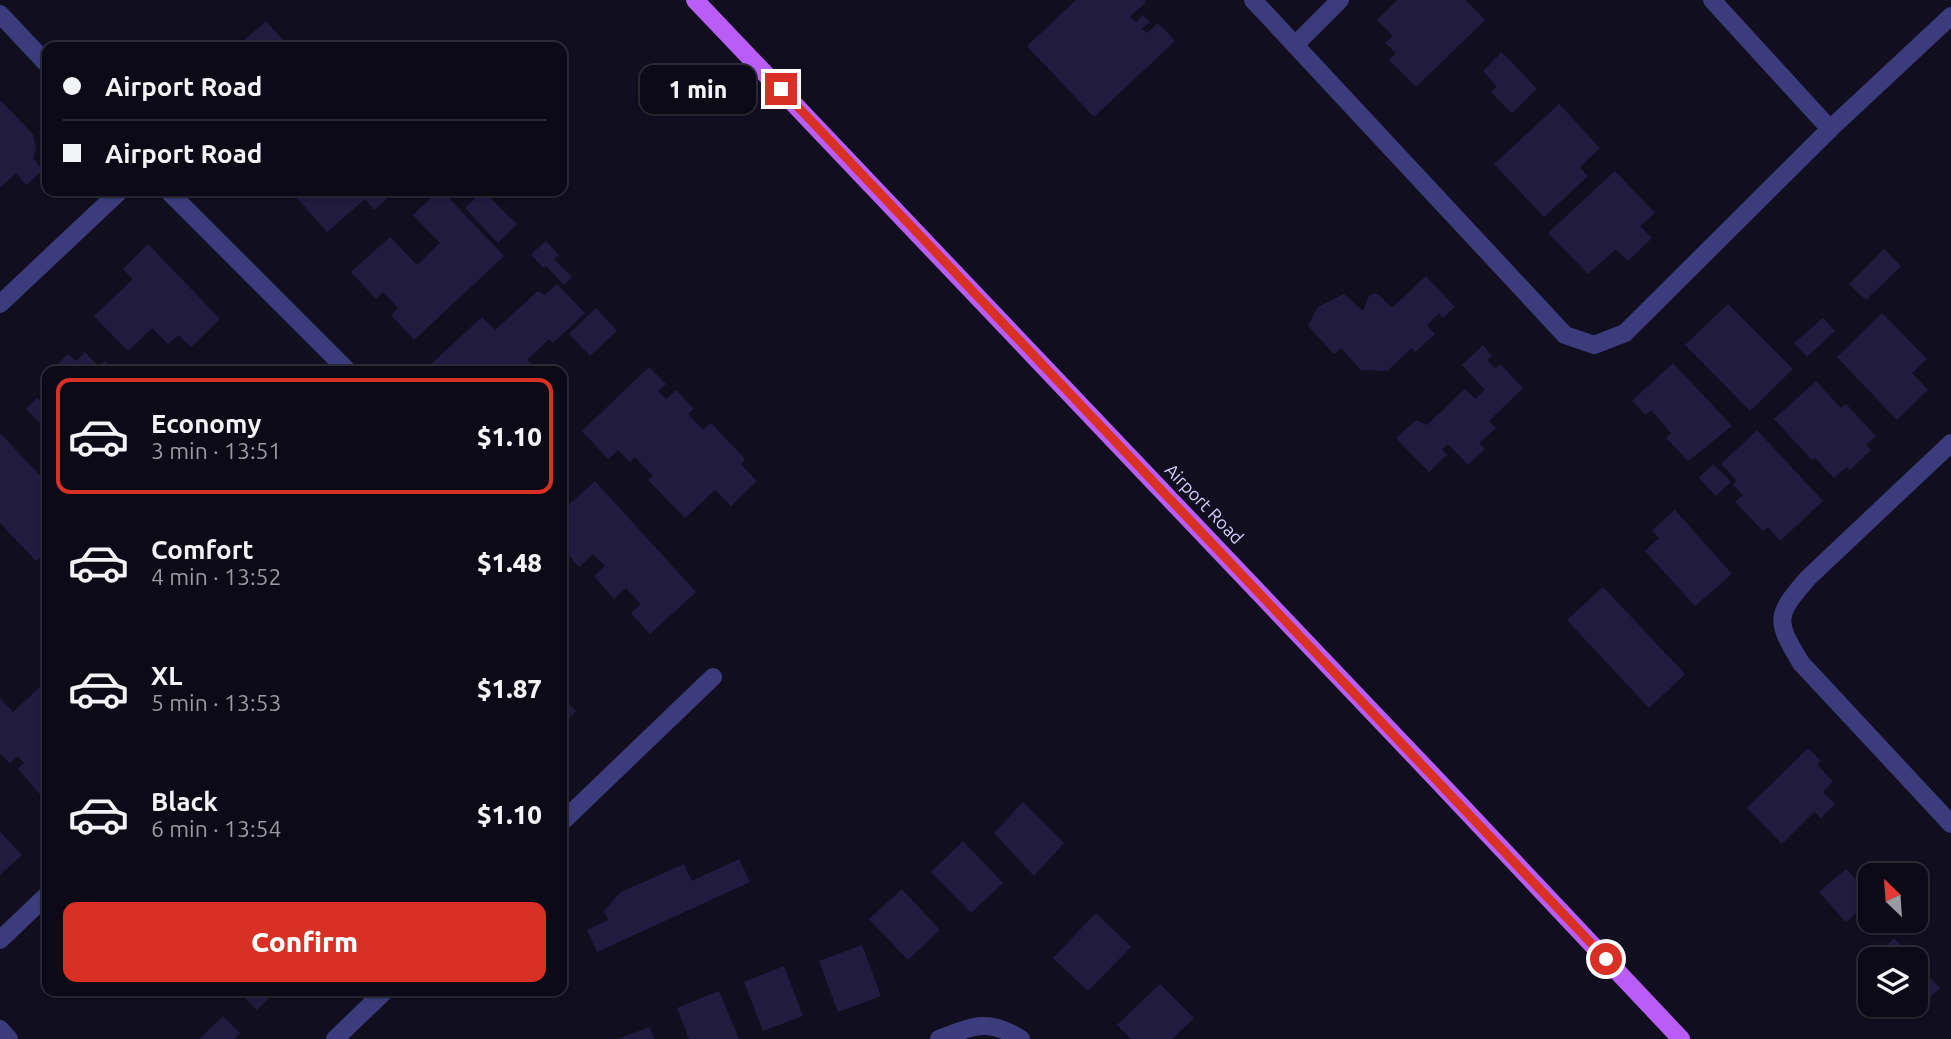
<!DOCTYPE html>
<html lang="en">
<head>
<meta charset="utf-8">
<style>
  :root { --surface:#0d0a18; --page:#161321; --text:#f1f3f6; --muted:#9a9aa2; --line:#2d2b37; --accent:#d93025 }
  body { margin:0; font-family:Ubuntu,sans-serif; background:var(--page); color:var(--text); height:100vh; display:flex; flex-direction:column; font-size:26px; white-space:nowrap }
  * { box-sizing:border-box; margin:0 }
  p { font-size:23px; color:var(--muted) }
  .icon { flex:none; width:38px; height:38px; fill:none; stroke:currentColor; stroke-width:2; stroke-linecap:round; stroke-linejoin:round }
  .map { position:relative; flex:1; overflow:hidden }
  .drawer { position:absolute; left:42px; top:366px; width:525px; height:630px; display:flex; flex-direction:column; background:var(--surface); border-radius:14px; box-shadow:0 2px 5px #0004,0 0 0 2px var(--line) }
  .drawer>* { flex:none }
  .guide { position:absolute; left:42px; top:42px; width:525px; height:154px; border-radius:14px; box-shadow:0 2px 5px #0004,0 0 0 2px var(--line); display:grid; align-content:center; height:154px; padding:0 21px; background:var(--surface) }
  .needle { width:46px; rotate:335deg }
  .buttons { position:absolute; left:1858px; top:863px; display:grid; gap:14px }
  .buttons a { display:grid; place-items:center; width:70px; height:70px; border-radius:14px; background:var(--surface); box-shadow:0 2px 5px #0004,0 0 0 2px var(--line); font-size:35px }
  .end { position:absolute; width:32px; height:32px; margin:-16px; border:9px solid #d93025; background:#fff; box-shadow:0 0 0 4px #fff }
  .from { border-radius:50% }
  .bubble { position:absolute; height:49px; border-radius:14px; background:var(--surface); box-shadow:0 2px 5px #0004,0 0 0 2px var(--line); font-size:23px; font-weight:800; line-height:49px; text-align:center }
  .guide b { display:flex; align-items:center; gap:24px; height:66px; font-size:26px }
  .guide b+b { border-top:2px solid var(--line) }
  .guide i { width:18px; height:18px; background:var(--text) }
  ul { padding:12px 0 0; list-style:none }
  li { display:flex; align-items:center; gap:21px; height:116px; margin:0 14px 10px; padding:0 7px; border:4px solid transparent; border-radius:14px }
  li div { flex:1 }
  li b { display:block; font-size:26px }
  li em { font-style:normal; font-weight:800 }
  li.active { border-color:var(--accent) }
  li>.icon { width:63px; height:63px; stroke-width:1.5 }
  .action { display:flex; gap:14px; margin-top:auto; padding:14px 21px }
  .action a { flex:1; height:80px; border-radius:14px; background:var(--accent); color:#fff; font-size:28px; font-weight:800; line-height:80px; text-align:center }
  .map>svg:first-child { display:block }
  .building { fill:#221b40 }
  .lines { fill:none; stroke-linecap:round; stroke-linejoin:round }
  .minor { stroke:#3c3c7c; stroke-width:18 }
  .major { stroke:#b95df6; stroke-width:18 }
  .route { stroke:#d93025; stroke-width:9 }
  .labels { text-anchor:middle; stroke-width:6; stroke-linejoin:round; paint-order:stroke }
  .street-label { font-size:18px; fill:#d4d0fc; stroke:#110e20 }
</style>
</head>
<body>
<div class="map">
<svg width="1951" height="1039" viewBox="0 0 1951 1039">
  <rect width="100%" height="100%" fill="#110e20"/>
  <g class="building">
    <path d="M1076 0H1144L1146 2 1130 17 1136 22 1143 15 1150 22 1142 29 1147 33 1158 23 1175 41 1094 117 1027 46Z"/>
    <path d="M1397 0H1465L1485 20 1416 87 1389 60 1396 53 1385 43 1393 36 1377 20Z"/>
    <path d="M266 21 289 47H247L242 42Z"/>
    <path d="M1502 52 1537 89 1512 113 1491 92 1497 87 1483 71Z"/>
    <path d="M0 100 33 134 36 150 33 158 43 170 26 185 16 173 0 188Z"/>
    <path d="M1559 104 1600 148 1580 167 1588 176 1544 217 1494 164Z"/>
    <path d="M1615 171 1655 213 1640 226 1652 238 1628 261 1616 249 1588 274 1548 233Z"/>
    <path d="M291 191H396L374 210 365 199 327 232Z"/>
    <path d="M439 191H442L504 256 414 340 391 315 398 308 383 292 376 299 351 272 390 237 417 265 440 243 413 215Z"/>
    <path d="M483 191 517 224 498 243 465 208Z"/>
    <path d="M546 241 559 255 554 259 572 277 564 285 546 266 543 268 531 254Z"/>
    <path d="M148 244 220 319 191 347 179 335 168 344 152 328 128 351 94 316 133 279 123 269Z"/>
    <path d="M1884 249 1901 266 1866 300 1849 284Z"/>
    <path d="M1426 276 1455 307 1443 318 1439 313 1427 325 1435 334 1415 352 1412 348 1387 371 1361 370 1341 348 1334 354 1308 326 1318 307 1344 294 1363 311 1369 296 1374 293 1379 295 1392 308Z"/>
    <path d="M557 284 585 313 553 343 549 339 527 360 531 364 524 371H435L430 365 482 317 495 330 538 291 545 295Z"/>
    <path d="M1728 304 1793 369 1750 411 1685 345Z"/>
    <path d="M596 308 617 331 590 356 569 334Z"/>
    <path d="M1882 313 1927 359 1912 373 1928 390 1897 420 1837 357Z"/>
    <path d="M1823 318 1835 331 1807 357 1794 343Z"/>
    <path d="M1483 345 1492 356 1487 360 1495 369 1500 364 1523 388 1489 421 1496 428 1479 443 1485 449 1468 465 1448 444 1442 449 1447 455 1429 472 1396 438 1416 420 1427 425 1465 389 1475 399 1485 390 1462 365Z"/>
    <path d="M85 352 99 367 105 361 115 371H51L68 354 76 361Z"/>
    <path d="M1673 363 1732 426 1688 461 1666 438 1671 433 1651 410 1646 415 1632 401Z"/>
    <path d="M649 367 666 384 658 391 666 399 676 390 694 409 688 414 703 430 711 423 745 459 741 464 757 481 731 506 715 490 685 518 648 480 653 476 635 457 630 462 618 450 608 459 582 431Z"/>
    <path d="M1816 381 1841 408 1846 404 1876 436 1866 445 1871 450 1850 470 1847 467 1834 478 1815 458 1812 460 1774 419Z"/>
    <path d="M47 397V422L45 420 41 424 26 409 37 398 42 402Z"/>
    <path d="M1757 430 1823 501 1780 541 1768 527 1763 531 1735 502 1743 495 1733 485 1736 480 1721 464Z"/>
    <path d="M0 433 47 483V551L36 561 0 523Z"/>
    <path d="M1713 464 1731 482 1716 496 1699 478Z"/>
    <path d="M595 481 696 592 650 634 631 613 641 604 626 588 614 599 594 576 605 566 593 554 579 567 562 548V535L570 527 562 518V511Z"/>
    <path d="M1675 510 1732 574 1695 606 1645 551 1659 538 1652 530Z"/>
    <path d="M1603 587 1685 674 1649 708 1567 620Z"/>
    <path d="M41 686 45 691 47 688V796L44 799 18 769 24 763 18 756 10 763 0 753V698L13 712Z"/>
    <path d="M562 697 576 711 562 725Z"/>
    <path d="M1808 748 1820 760 1818 766 1833 781 1823 792 1835 804 1821 818 1814 812 1782 844 1747 808Z"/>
    <path d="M1023 802 1064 843 1034 876 994 833Z"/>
    <path d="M0 832 22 855 0 875Z"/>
    <path d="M963 841 1003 883 971 913 931 872Z"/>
    <path d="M739 859 750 882 597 952 587 930 608 920 604 911 621 892 684 864 692 881Z"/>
    <path d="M1846 869 1871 896V900L1846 922 1819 892Z"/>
    <path d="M902 889 940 930 908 960 869 919Z"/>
    <path d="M1096 913 1131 947 1088 991 1053 958Z"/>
    <path d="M1894 938 1913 959H1887L1880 952Z"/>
    <path d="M862 945 881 996 838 1012 819 961Z"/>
    <path d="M1916 962 1940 988 1926 1001 1916 990Z"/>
    <path d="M784 966 803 1016 763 1031 744 982Z"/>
    <path d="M1160 984 1194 1018 1172 1039H1131L1117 1025Z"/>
    <path d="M237 990H277L257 1010Z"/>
    <path d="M719 991 739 1039H689L677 1008Z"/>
    <path d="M223 1016 240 1033 234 1039H199Z"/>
    <path d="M650 1027 654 1039H617Z"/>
  </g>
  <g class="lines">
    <g class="minor">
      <path d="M1253 0 1565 335 1594 345 1625 333 1830 129 1951 16"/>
      <path d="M1712 0 1830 129"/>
      <path d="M0 14 47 64"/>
      <path d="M1295 45 1340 0"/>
      <path d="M168 191 348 371"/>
      <path d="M0 304 120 191"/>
      <path d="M1951 443 1808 578C1775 616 1775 620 1801 663L1951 824"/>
      <path d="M562 822 713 677"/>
      <path d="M0 940 47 895"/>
      <path d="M0 1029 9 1039"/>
      <path d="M335 1039 386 990"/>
      <path d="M939 1039C973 1026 988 1018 1021 1039"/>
    </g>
    <path class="major" d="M695 0 1437 780 1681 1039"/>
  </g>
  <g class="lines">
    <path class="route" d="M781 89 1606 959"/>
  </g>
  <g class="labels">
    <g class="street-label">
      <text transform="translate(1204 504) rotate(46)" y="6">Airport Road</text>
    </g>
  </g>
</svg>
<div class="buttons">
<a><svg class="needle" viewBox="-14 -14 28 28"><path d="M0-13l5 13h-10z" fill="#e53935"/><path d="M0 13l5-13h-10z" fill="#9a9aa2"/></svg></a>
<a><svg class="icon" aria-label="layers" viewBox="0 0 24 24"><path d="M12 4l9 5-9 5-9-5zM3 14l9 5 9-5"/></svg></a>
</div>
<i class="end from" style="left:1606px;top:959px"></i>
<i class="end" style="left:781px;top:89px"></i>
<div class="bubble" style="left:640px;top:65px;width:116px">1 min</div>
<div class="guide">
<b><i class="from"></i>Airport Road</b>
<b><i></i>Airport Road</b>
</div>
<section class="drawer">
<ul>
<li class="active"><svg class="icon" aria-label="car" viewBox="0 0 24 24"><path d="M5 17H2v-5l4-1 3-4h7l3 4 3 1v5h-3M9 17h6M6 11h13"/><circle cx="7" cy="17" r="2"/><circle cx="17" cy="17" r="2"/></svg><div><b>Economy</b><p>3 min · 13:51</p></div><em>$1.10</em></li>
<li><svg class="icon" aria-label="car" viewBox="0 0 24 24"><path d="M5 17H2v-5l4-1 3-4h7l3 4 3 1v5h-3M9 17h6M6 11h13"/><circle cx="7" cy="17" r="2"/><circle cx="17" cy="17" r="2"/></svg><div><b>Comfort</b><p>4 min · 13:52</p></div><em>$1.48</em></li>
<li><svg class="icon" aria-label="car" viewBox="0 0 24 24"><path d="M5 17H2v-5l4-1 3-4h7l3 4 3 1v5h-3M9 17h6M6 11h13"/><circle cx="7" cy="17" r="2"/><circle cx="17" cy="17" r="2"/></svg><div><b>XL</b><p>5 min · 13:53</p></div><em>$1.87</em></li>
<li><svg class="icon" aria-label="car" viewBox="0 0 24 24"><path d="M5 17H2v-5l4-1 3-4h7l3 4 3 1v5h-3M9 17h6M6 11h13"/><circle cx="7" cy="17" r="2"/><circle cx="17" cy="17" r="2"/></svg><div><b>Black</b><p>6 min · 13:54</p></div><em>$1.10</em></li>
</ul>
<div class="action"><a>Confirm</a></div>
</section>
</div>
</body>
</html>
